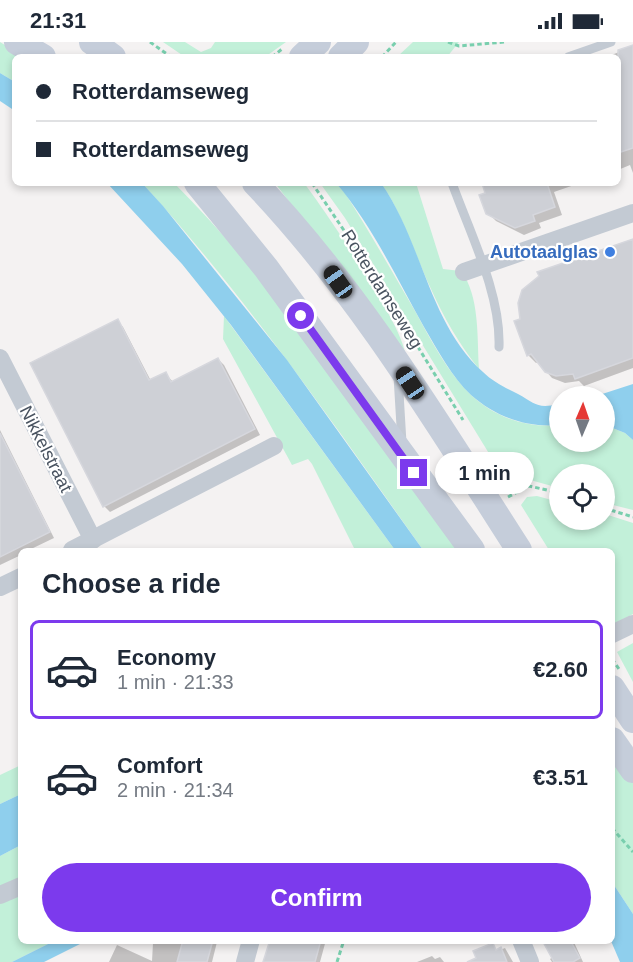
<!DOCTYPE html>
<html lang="en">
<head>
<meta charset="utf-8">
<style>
  :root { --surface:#fff; --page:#f6f6f7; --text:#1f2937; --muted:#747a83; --line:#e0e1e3; --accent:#7c3aed }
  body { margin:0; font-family:Helvetica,sans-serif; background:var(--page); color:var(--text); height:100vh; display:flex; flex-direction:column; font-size:22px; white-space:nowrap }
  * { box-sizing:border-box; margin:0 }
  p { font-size:20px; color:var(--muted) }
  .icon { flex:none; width:33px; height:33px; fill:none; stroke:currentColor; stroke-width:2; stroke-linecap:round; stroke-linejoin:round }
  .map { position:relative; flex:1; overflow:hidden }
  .details { position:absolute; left:18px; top:506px; width:597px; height:396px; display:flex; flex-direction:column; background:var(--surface); border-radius:9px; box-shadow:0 3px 9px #0003 }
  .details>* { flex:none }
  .guide { position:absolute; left:12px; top:12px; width:609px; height:132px; border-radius:9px; box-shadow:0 3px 9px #0003; display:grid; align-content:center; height:132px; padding:0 24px; background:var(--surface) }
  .needle { width:39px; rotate:2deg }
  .buttons { position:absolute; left:549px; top:344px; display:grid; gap:12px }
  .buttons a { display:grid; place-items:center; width:66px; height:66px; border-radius:50%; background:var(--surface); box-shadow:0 3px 9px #0003; font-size:30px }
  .end { position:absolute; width:27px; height:27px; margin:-14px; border:8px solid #7c3aed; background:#fff; box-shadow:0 0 0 3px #fff }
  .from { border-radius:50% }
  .bubble { position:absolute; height:42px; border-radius:21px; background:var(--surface); box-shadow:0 3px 9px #0003; font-size:20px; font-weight:800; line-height:42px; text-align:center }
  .car { position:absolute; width:18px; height:36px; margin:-18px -9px; border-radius:8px; box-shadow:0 0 4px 2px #0007; background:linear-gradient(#222 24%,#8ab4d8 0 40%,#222 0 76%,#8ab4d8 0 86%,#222 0) }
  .guide b { display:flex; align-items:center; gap:21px; height:57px; font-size:22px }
  .guide b+b { border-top:2px solid var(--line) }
  .guide i { width:15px; height:15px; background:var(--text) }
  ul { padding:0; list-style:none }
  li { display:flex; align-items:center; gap:18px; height:99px; margin:0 12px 9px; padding:0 12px; border:3px solid transparent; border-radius:9px }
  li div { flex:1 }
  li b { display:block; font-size:22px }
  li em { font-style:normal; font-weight:800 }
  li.on { border-color:var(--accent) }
  li>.icon { width:54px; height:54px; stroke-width:1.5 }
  h2 { padding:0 24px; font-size:27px; line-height:72px }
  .cta { display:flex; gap:12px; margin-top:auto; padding:12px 24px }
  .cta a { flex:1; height:69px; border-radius:36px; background:var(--accent); color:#fff; font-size:24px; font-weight:800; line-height:69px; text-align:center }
  .status { display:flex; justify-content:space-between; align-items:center; height:42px; padding:0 30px; background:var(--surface); direction:ltr }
  .status svg { height:16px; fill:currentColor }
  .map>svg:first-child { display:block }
  .green { fill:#c2f0d9 }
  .water { fill:#8fcfed }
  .shadow { fill:#0003 }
  .building { fill:#ced0d6; stroke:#d6d7dd; stroke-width:1.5 }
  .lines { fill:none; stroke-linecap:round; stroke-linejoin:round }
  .path { stroke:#79cfae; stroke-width:3; stroke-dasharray:4.5 3; stroke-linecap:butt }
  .lane { stroke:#c3cad3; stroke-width:9 }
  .street { stroke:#c3cad3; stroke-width:18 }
  .secondary { stroke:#c5cdda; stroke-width:26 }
  .route { stroke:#7c3aed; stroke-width:8 }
  .shop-dot { fill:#3f7fe0; stroke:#fff; stroke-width:2 }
  .labels { text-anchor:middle; stroke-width:4.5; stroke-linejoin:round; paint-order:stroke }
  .shop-label { font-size:18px; font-weight:bold; fill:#366cbe; stroke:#fff; text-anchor:end }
  .street-label { font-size:18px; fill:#495360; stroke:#fff }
</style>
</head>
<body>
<div class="status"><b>21:31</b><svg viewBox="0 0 49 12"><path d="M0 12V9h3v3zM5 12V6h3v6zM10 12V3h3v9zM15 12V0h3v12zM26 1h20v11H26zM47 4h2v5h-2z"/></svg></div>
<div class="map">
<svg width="633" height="920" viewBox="0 0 633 920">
  <rect width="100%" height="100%" fill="#f4f2f2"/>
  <g class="green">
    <path d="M0 0 24 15H15V40L0 31Z"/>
    <path d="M163 0H185L201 10 211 6 215 0H286L265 15H185Z"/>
    <path d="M413 0H459L447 15H397Z"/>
    <path d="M142 141H174C283 250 370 385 462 508H423C334 382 246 255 142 141Z"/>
    <path d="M275 141H304C324 167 405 286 405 313Z"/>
    <path d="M320 141H336L345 151C370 190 392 230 415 269 431 298 447 330 471 353 496 376 527 386 559 383L560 399H604L605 383 625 391 633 398V468L605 461 604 432H560L559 446 523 436 515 438 504 436 345 176Z"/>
    <path d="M381 141H416L443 227 461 229C480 254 477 296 479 327 459 302 444 276 431 247 414 211 404 174 381 141Z"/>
    <path d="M224 274 395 508H355L312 422 308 417 292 423 223 297Z"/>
    <path d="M537 454 559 460 560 477H604L605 472 633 481V572L612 583V508H549L521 463 527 455Z"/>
    <path d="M633 601V640L617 610Z"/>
    <path d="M612 711 633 741V872L612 840Z"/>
    <path d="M21 723V752L0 762V733Z"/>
    <path d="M21 803V835L0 844V814Z"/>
    <path d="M21 852V898L54 899 12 920H0V861Z"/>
  </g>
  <g class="water">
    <path d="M0 31 15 40V69L0 59Z"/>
    <path d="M107 141H142L163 164 287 318 423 508H395L231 283 182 222Z"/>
    <path d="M336 141H381C422 199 429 282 483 330 493 340 506 346 518 352 536 362 537 367 559 362V383C527 386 496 375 471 353 452 335 438 309 424 285 397 237 372 183 336 141Z"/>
    <path d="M633 342V398L625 391 605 383 604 354H596Z"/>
    <path d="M21 752V803L0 814V762Z"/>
    <path d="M612 840 633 872V920H620L611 899Z"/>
    <path d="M54 899H86L44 920H12Z"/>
  </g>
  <g class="shadow">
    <path d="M633 4V131L630 123 618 128V15H607Z"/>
    <path d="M483 141H580L554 150 562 173 539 181 541 186 524 193 496 179 488 171 487 151Z"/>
    <path d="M633 199V326L584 344 579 339 565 341 552 336 538 320 536 321 528 313 521 278Z"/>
    <path d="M117 278 123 285 151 339 165 331 173 340 218 317 224 323 260 393 110 470 104 464Z"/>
    <path d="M0 388 54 496 29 508H21V513L0 523Z"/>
    <path d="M164 898 217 900 212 920H109L117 903 152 919 153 901 164 902Z"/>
    <path d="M271 898H326L320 920H265Z"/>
    <path d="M544 898H573L583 920H552L550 917 553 915Z"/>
    <path d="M493 903 497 909 505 906 513 920H478Z"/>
    <path d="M432 914 435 917 440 915 444 920H417Z"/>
  </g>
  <g class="building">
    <path d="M633 3V106L618 111V8Z"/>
    <path d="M482 141H547L555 165 533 173 535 179 515 186 486 172 479 153 485 151Z"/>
    <path d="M633 197V316L575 337 573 332 556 334 545 330 531 312 527 314 514 279 520 277 518 261 522 248 539 234 537 230Z"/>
    <path d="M118 277 149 338 166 330 171 340 218 316 255 387 103 465 30 321Z"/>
    <path d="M0 391 50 490 0 515Z"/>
    <path d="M183 898H213L207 920H177Z"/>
    <path d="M270 898H321L315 920H263Z"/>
    <path d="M542 898H570L580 916 573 920H554Z"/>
    <path d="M493 901 496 908 501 905 507 920H467L476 916 473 909Z"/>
  </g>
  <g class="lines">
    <g class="path">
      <path d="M150 0 171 15"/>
      <path d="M448 0 459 4 504 0"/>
      <path d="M272 15 282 7"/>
      <path d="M382 15 396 0"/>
      <path d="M312 141 368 224 463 378"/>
      <path d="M508 455 529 444 560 451"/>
      <path d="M604 466 633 475"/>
      <path d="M612 617 619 627"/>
      <path d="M612 786 633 810"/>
      <path d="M337 920 344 898"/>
    </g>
    <g class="lane">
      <path d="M568 15 611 0"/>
      <path d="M452 141C470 191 501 252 499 305"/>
      <path d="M398 334 402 401"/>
    </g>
    <g class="street">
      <path d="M464 230 633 171"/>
      <path d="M0 316 93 498"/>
      <path d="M72 508 274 404"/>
      <path d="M0 545 21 535"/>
      <path d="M612 592 633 582"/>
      <path d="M0 853 21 844"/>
      <path d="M521 898 530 920"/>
      <path d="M245 920 251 898"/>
    </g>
    <g class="secondary">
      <path d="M17 0 43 15"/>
      <path d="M92 0 113 15"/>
      <path d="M302 15 318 0"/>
      <path d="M341 15 356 0"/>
      <path d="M197 141 266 226 472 508"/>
      <path d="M255 141C359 250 438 382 519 508"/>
      <path d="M612 646 633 678"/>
      <path d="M612 698 633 728"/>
    </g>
  </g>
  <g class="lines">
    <path class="route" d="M301 274 414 431"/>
  </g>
  <circle class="shop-dot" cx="610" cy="210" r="6"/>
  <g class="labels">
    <g class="shop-label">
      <text x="598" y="216">Autotaalglas</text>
    </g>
    <g class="street-label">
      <text transform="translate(382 247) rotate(58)" y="6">Rotterdamseweg</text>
      <text transform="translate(46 407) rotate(63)" y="6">Nikkelstraat</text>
    </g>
  </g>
</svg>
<div class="buttons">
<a><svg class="needle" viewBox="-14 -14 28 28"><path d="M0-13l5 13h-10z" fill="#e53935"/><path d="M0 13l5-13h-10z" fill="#747a83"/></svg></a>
<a><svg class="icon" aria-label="locate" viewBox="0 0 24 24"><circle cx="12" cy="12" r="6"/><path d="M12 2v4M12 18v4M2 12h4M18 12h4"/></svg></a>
</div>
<i class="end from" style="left:301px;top:274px"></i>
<i class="end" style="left:414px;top:431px"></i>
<div class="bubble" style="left:435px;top:410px;width:99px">1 min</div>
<i class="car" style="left:338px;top:240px;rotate:325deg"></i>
<i class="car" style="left:410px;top:341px;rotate:326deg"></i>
<div class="guide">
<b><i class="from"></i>Rotterdamseweg</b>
<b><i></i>Rotterdamseweg</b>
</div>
<section class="details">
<h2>Choose a ride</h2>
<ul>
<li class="on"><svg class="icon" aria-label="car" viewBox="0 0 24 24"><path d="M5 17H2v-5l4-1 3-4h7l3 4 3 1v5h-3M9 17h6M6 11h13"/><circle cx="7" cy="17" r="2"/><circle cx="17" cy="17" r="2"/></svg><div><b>Economy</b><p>1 min · 21:33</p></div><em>€2.60</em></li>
<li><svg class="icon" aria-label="car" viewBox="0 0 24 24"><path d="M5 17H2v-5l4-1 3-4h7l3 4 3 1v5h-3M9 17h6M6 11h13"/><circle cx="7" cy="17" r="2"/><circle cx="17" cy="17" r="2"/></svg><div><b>Comfort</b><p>2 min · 21:34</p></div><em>€3.51</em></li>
</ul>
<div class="cta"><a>Confirm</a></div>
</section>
</div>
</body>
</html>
